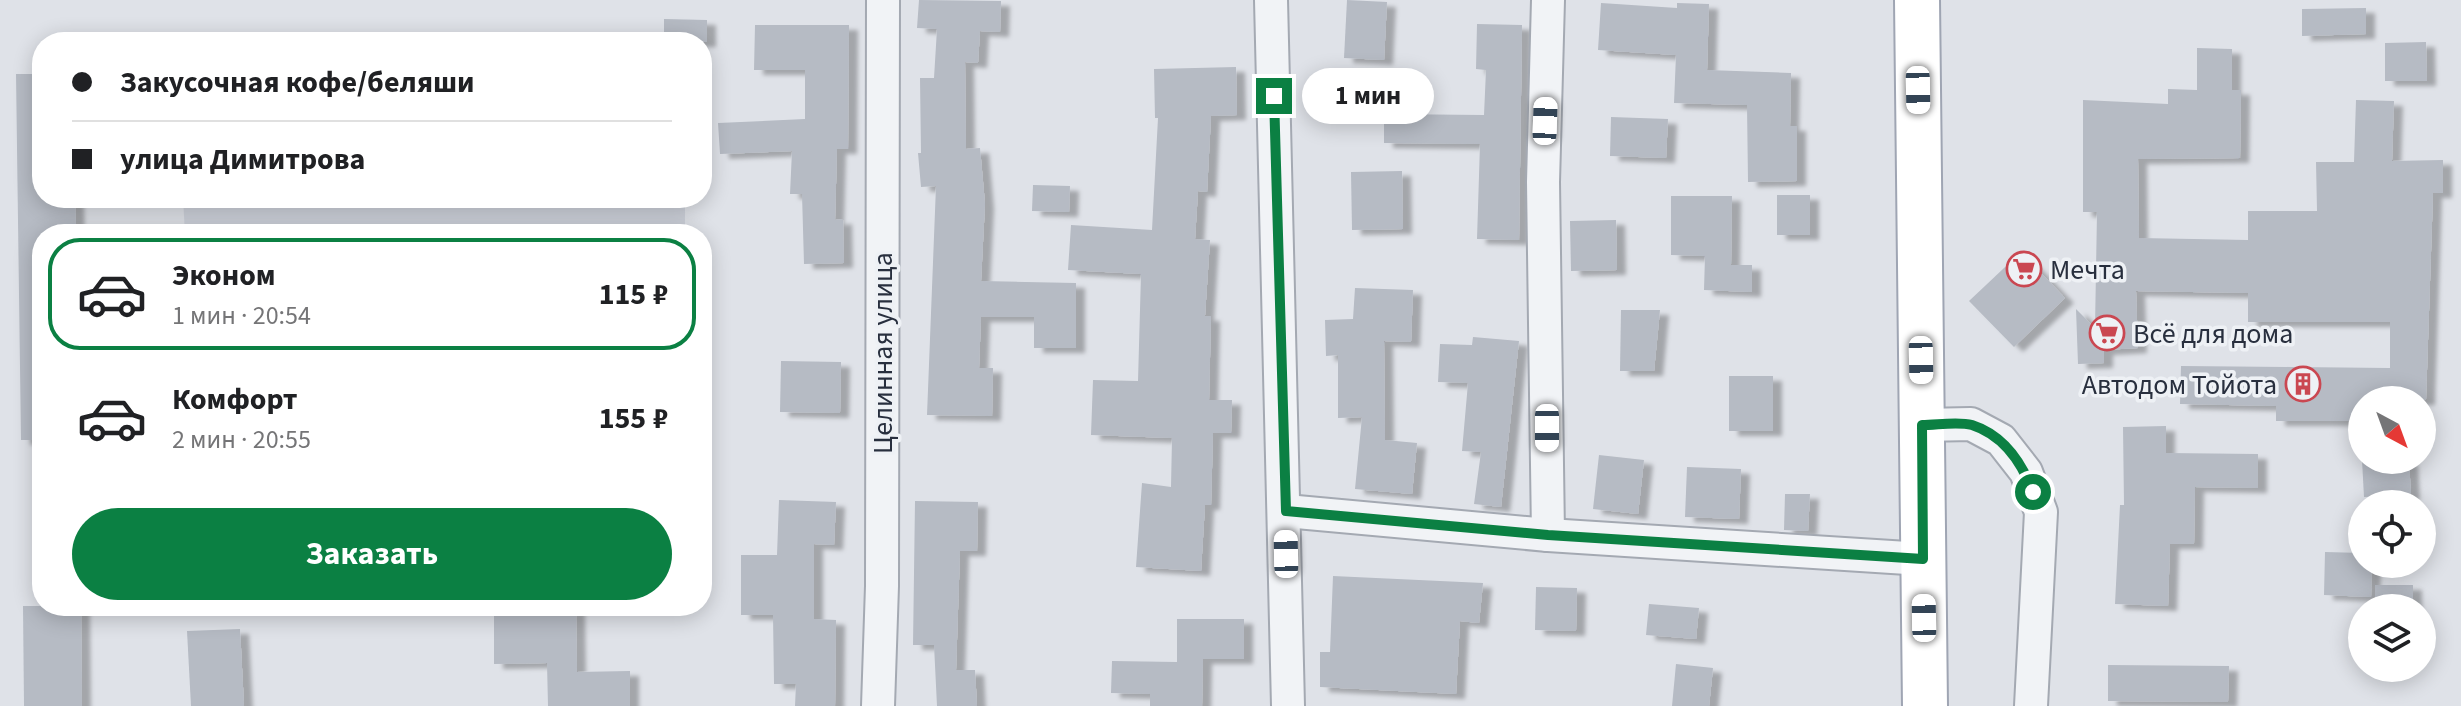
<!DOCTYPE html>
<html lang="ru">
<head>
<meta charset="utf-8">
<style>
  :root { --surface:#fff; --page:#f2f2f2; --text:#202124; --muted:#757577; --line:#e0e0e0; --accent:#0b8043 }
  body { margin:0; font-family:"Source Sans 3",sans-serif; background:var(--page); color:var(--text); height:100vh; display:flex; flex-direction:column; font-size:30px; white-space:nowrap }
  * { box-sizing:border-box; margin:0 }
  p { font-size:26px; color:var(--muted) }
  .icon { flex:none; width:44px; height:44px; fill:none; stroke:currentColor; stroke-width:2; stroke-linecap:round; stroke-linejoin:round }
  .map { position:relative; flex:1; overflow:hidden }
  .side { position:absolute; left:32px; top:224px; width:680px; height:392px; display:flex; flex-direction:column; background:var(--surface); border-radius:32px; box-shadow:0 4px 20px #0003 }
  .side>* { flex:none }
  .guide { position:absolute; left:32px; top:32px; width:680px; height:176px; border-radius:32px; box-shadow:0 4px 20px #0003; display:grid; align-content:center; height:176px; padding:0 40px; background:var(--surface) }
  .needle { width:52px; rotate:139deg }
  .fabs { position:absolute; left:2348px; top:386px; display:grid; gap:16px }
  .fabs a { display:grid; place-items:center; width:88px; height:88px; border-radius:50%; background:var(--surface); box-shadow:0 4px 20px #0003; font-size:40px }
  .end { position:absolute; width:36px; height:36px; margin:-18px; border:10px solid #0b8043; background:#fff; box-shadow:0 0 0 4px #fff }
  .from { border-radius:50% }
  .bubble { position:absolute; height:56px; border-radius:28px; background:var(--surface); box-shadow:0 4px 20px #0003; font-size:26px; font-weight:700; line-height:56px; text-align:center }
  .car { position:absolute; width:24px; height:48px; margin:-24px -12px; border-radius:10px; box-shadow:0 0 6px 2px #0007; background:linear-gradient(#fff 24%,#345 0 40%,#fff 0 76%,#345 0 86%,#fff 0) }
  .guide b { display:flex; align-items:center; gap:28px; height:76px; font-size:30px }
  .guide b+b { border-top:2px solid var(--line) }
  .guide i { width:20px; height:20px; background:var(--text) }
  ul { padding:14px 0 0; list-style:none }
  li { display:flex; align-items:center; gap:24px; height:112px; margin:0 16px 12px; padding:0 24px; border:4px solid transparent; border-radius:32px }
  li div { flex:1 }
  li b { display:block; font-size:30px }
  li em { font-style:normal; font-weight:700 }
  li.selected { border-color:var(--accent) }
  li>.icon { width:72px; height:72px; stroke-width:1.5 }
  .button { display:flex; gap:16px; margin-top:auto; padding:16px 40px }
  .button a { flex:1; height:92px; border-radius:48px; background:var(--accent); color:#fff; font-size:32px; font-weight:700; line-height:92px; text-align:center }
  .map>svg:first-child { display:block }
  .built { fill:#cdd1da }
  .building { fill:#b6bbc4; filter:url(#shadow) }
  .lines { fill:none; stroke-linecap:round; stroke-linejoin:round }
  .minor-casing { stroke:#a4a9b2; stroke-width:36 }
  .primary-casing { stroke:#9fa5b3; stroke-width:48 }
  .minor { stroke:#f1f3f6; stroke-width:32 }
  .primary { stroke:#fff; stroke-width:44 }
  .route { stroke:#0b8043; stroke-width:10 }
  .labels { text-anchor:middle; stroke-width:7; stroke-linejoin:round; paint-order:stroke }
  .poi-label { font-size:28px; fill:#282f3e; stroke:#eef1f5; text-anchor:start }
  .street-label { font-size:28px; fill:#282f3e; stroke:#eef1f5 }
</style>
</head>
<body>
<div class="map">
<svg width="2461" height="706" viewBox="0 0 2461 706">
  <defs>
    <filter id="shadow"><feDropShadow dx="9" dy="5" stdDeviation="2" flood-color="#0004"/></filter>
  </defs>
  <rect width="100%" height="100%" fill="#dfe2e8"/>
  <path class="built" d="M183 198H685V234H185Z"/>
  <g class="building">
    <path d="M919 0 1001 1 1000 32 980 31 978 63 965 62 966 149 980 148 985 204 981 281 1076 283V348H1034V317H981L979 368H993L992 416 927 415 936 186 921 187 918 153H921L920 78H934L937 29 917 28Z"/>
    <path d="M1347 0 1387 2 1384 60 1344 58Z"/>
    <path d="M1601 3 1677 8V3L1709 4 1707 70 1791 73 1790 126H1797V181L1748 182 1747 105 1674 103 1676 55 1598 50Z"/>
    <path d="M2366 8V34L2302 36V9Z"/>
    <path d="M664 19 707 20V42H664Z"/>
    <path d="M1477 24 1522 25 1519 240 1477 239 1480 144 1384 143V114L1484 115 1486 70 1476 69Z"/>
    <path d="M755 25H849L848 149H837L835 220 843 219 844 263 804 264 802 194H790L792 151 720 154 718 123 805 119V70H754Z"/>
    <path d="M2426 42 2427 81H2385V43Z"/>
    <path d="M2197 48 2232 49V90H2241L2240 158 2138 159 2139 238 2248 240V211H2317L2316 162H2354L2356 100 2394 101 2392 161 2443 160V193H2433L2426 400H2362V421H2276V406L2180 404 2181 366 2390 368V322H2248V293L2136 291 2138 348 2104 350V363L2078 364 2076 309 2095 328 2097 212H2083V100L2168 104V89L2197 90Z"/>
    <path d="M1236 67 1237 115 1211 116 1207 192 1198 191 1195 239 1210 240 1205 316H1211L1209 400H1232L1231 433H1213L1211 505H1205L1201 571 1136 567 1142 483 1171 487 1172 438 1091 435 1093 380 1138 381 1141 274 1068 270 1071 225 1152 230 1158 118H1155L1154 69Z"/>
    <path d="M16 74H42V198H75L76 234H42V440H21Z"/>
    <path d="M1611 117 1668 119 1666 158 1610 156Z"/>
    <path d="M1402 171 1403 229 1352 230 1351 172Z"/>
    <path d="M1033 185 1070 186 1069 212 1032 211Z"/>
    <rect x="1777" y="195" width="33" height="40"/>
    <path d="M1671 196H1732L1731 265H1752V292L1704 290 1705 256 1671 255Z"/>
    <path d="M1616 220 1617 270 1571 271 1570 221Z"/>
    <path d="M2021 252 2065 298 2014 347 1969 301Z"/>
    <path d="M1355 288 1413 290 1411 342 1384 341 1385 440 1417 443 1412 494 1355 489 1362 417 1338 418V355L1326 356 1325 320 1353 319Z"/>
    <path d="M1621 310H1660L1654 371H1620Z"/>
    <path d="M1473 337 1519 341 1501 507 1474 504 1481 452 1462 451 1468 383 1438 382 1440 344 1472 345Z"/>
    <path d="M781 361 841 362 840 413 780 412Z"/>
    <rect x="1729" y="376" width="44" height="55"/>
    <path d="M2166 426V453L2258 454V488L2195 487 2194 544H2170L2168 606 2115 604 2120 505H2124L2123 427Z"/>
    <path d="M1599 455 1644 460 1638 514 1593 509Z"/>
    <path d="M2362 460H2409L2411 495 2364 497Z"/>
    <path d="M1687 467 1741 469 1739 519 1685 517Z"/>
    <path d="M1785 494H1810L1808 531 1784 530Z"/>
    <path d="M779 500 836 502 834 545 814 544V619L836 620 835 706H795L796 684H774L773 615H741V555H777Z"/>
    <path d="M915 501 978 502 977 551H960L956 670H975L977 706H937L934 645H913Z"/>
    <path d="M2325 552 2362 553V564H2372L2371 597 2324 595Z"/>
    <path d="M1333 576 1483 583 1479 623 1460 621 1456 694 1320 687V652H1330Z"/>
    <rect x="2375" y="585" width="38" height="23"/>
    <path d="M1536 587 1577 588 1576 631 1535 630Z"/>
    <path d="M1649 604 1699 608 1696 639 1646 635Z"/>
    <path d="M23 606H81L82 706H24Z"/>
    <path d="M576 608 577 672 630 671V706H548L547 663 494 664V609Z"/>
    <path d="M1177 619H1244V659H1203L1202 706H1150V694L1111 693 1112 661 1177 662Z"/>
    <path d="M240 629 244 706H191L187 631Z"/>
    <path d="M1676 664 1713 668 1709 706H1672Z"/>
    <path d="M2108 665 2229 666 2228 702 2108 701Z"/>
  </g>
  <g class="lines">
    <g class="minor-casing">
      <g id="minor">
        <path d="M1271 0 1288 706"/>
        <path d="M1922 425 1971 424 2001 440 2026 472 2041 512 2031 706"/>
        <path d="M1286 511 1548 535 1923 559"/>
        <path d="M1548 535 1543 182 1548 0"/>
        <path d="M878 706 882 586 883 0"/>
      </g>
    </g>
    <g class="primary-casing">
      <path id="primary" d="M1917 0 1925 706"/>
    </g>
    <use href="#minor" class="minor"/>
    <use href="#primary" class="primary"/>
  </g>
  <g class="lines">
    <path class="route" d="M1274 96 1286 511 1548 535 1923 559 1922 425C1937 425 1958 421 1972 425 2003 435 2022 463 2033 492"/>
  </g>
  <defs>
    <g id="supermarket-ring" transform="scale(1.8)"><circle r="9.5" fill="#eef1f5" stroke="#ca4751" stroke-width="1.5"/><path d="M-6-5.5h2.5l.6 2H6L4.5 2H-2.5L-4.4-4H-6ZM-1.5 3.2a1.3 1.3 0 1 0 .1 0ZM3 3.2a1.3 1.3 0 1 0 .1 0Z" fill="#ca4751"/></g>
    <g id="building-ring" transform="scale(1.8)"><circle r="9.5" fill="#eef1f5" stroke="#ca4751" stroke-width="1.5"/><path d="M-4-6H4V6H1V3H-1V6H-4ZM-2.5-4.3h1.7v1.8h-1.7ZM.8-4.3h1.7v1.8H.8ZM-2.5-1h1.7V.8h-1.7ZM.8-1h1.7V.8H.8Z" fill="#ca4751"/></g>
  </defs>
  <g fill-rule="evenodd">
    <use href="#supermarket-ring" x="2024" y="269"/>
    <use href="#supermarket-ring" x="2107" y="333"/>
    <use href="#building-ring" x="2303" y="384"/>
  </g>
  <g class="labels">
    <g class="poi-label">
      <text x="2050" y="279">Мечта</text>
      <text x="2133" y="343">Всё для дома</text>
      <text x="2277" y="394" text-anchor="end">Автодом Тойота</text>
    </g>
    <g class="street-label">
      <text transform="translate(882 353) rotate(-90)" y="10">Целинная улица</text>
    </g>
  </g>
</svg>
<div class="fabs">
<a><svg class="needle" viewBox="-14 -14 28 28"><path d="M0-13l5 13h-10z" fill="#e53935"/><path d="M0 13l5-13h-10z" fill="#757577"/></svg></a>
<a><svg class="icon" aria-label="locate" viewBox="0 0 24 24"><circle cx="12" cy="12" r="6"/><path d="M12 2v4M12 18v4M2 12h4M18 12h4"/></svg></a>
<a><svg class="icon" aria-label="layers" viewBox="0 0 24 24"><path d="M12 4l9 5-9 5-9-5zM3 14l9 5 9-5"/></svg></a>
</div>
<i class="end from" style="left:2033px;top:492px"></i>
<i class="end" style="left:1274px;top:96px"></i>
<div class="bubble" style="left:1302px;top:68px;width:132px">1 мин</div>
<i class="car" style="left:1918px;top:90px;rotate:179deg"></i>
<i class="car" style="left:1545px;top:121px;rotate:2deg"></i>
<i class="car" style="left:1921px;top:360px;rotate:179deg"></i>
<i class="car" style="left:1547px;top:428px;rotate:180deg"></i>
<i class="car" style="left:1286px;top:554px;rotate:359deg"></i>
<i class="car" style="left:1924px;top:618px;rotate:359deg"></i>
<div class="guide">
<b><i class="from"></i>Закусочная кофе/беляши</b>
<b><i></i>улица Димитрова</b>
</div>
<section class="side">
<ul>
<li class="selected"><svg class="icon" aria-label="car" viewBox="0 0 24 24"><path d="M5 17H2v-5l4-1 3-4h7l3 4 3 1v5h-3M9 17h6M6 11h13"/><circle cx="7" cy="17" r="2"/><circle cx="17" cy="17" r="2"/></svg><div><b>Эконом</b><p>1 мин · 20:54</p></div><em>115 ₽</em></li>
<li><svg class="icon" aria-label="car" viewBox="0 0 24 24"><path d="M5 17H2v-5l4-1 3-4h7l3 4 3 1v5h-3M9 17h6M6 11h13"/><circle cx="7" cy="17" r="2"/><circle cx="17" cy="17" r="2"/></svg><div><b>Комфорт</b><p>2 мин · 20:55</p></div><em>155 ₽</em></li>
</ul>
<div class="button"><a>Заказать</a></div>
</section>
</div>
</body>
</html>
